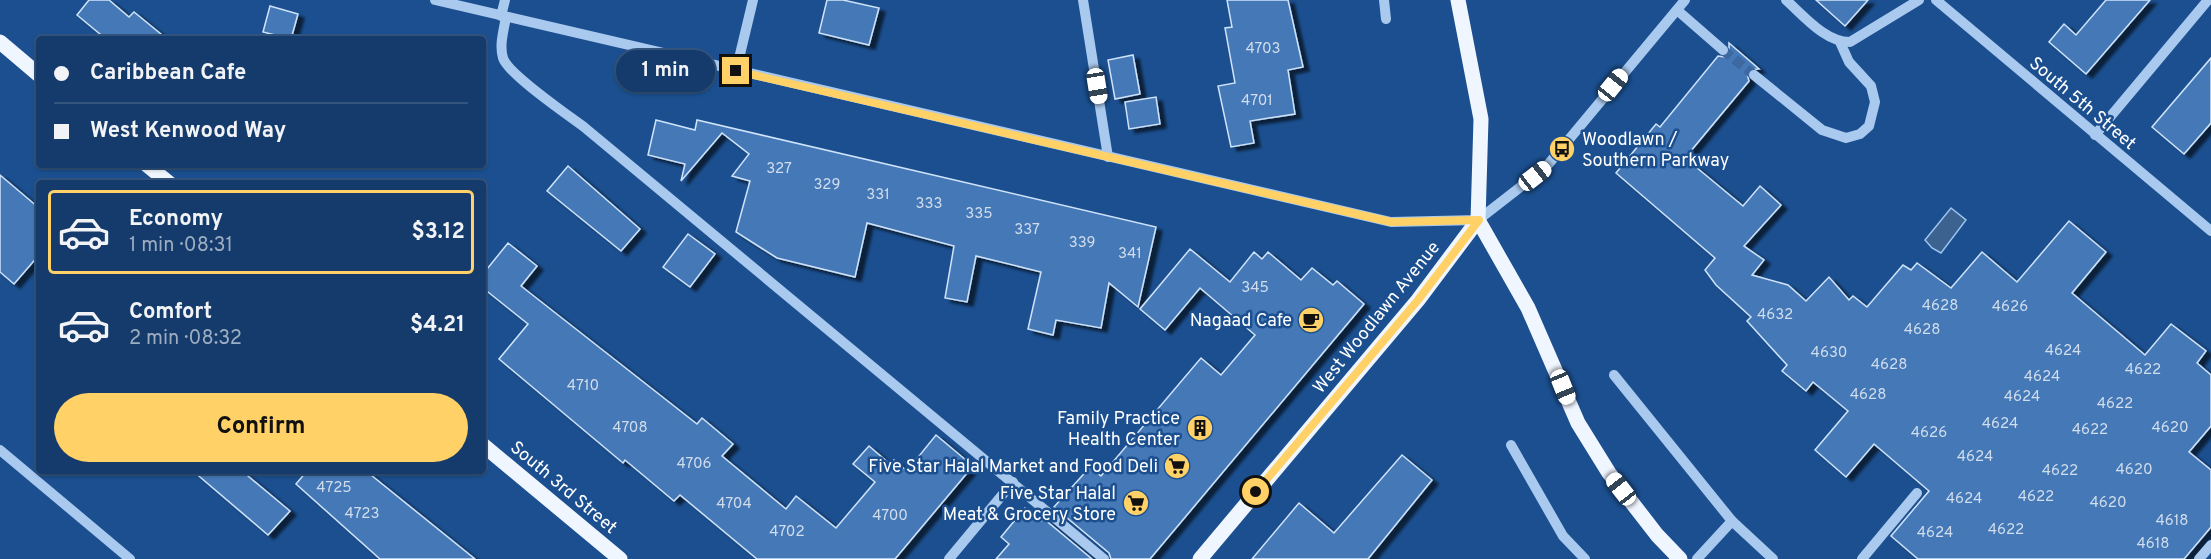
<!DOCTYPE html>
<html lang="en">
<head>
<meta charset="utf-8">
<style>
  :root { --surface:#143b6b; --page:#1d4271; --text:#f1f3f6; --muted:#9dadc1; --line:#33557e; --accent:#ffd166 }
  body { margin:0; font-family:Overpass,sans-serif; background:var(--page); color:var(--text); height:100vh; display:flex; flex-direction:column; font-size:22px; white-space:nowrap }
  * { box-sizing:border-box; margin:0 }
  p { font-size:20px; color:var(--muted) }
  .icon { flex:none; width:33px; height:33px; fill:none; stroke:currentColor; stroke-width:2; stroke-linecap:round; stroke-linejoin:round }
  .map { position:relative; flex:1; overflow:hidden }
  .sheet { position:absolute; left:36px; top:180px; width:450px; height:294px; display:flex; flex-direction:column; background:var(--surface); border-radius:6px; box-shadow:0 2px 4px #0004,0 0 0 2px var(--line) }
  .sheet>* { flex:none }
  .banner { position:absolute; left:36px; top:36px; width:450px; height:132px; border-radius:6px; box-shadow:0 2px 4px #0004,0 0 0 2px var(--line); display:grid; align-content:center; height:132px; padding:0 18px; background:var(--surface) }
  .end { position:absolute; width:27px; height:27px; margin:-14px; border:8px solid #ffd166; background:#111; box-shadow:0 0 0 3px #111 }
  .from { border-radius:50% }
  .bubble { position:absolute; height:42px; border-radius:21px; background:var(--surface); box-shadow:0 2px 4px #0004,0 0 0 2px var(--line); font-size:20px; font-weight:700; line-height:42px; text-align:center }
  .car { position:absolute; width:18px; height:36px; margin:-18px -9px; border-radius:8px; box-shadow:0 0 4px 2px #0007; background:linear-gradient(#fff 24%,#345 0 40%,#fff 0 76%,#345 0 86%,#fff 0) }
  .banner b { display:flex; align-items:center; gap:21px; height:57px; font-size:22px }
  .banner b+b { border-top:2px solid var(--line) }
  .banner i { width:15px; height:15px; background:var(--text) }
  ul { padding:10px 0 0; list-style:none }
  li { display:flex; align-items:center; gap:18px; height:84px; margin:0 12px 9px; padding:0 6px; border:3px solid transparent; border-radius:6px }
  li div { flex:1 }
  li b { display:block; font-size:22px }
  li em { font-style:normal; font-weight:700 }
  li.selected { border-color:var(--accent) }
  li>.icon { width:54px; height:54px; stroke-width:1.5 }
  .button { display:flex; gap:12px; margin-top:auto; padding:12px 18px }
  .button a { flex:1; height:69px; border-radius:36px; background:var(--accent); color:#111; font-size:24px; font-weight:700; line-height:69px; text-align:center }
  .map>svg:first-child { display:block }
  .water { fill:#3c6290; stroke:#9cc4f0; stroke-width:1.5 }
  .building { fill:#4478b7; stroke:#cfe3fa; stroke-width:1.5; filter:url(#shadow) }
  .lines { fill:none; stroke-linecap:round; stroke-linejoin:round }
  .minor-tunnel { stroke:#3d69a0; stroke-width:10; stroke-dasharray:10 5; stroke-linecap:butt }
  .minor { stroke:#a9c9ee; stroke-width:10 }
  .major { stroke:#f0f6ff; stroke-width:15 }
  .route { stroke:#ffd166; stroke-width:8 }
  .labels { text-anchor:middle; stroke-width:5; stroke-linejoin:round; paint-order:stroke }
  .number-label { font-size:15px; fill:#d0dded }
  .street-label { font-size:18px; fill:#fff; stroke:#1b4f8f }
  .poi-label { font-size:18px; fill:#fff; stroke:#1b4f8f; text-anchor:end }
</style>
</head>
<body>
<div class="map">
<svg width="2211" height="559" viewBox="0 0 2211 559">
  <defs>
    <filter id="shadow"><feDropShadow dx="6" dy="4" stdDeviation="1.5" flood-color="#0009"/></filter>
  </defs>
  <rect width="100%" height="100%" fill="#1b4f8f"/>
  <path class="water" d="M1951 208 1966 220 1941 253 1932 248 1925 240Z"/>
  <g class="building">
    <path d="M89 0H109L129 17 134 12 167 39H106L77 15Z"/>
    <path d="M827 0H843L879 8 869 45 819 33Z"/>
    <path d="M1227 0H1288L1303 67 1288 70 1295 114 1250 121 1254 143 1231 147 1218 86 1235 83 1225 28 1232 27Z"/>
    <path d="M1816 0H1868L1845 26Z"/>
    <path d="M2106 0H2150L2086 74 2049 42 2064 24 2076 35Z"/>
    <path d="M270 6 298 14 291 39 263 32Z"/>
    <path d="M1729 43 1759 69 1749 70 1747 74 1749 81 1685 158 1743 206 1760 186 1781 205 1744 246 1764 260 1752 275 1788 285 1806 301 1829 277 1849 300 1853 296 1867 307 1903 265 1911 270 1917 263 1951 288 1982 252 2017 282 2069 221 2106 252 2072 293 2145 355 2171 324 2206 351 2197 363 2211 375V426L2189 452 2211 470V527L2184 559H1918L1891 536 1929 491 1874 444 1846 477 1815 450 1848 411 1813 382 1806 391 1782 371 1787 365 1747 321 1751 317 1716 285 1705 270 1715 258 1616 173 1656 124 1660 127 1718 56 1725 57 1729 54Z"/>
    <path d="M1133 55 1140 94 1115 99 1108 60Z"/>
    <path d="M2211 58V123L2184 154 2152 127Z"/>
    <path d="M1156 97 1160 124 1129 129 1125 102Z"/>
    <path d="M656 120 695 130 697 120 1156 227 1138 307 1109 283 1101 328 1056 320 1053 335 1028 329 1041 272 976 256 967 302 945 298 954 246 867 223 855 277 777 258 736 232 750 181 732 176 749 154 722 133 681 181 685 164 648 155Z"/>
    <path d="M568 166 640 229 621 251 547 191Z"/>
    <path d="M0 175 39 208V255L14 284 0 272Z"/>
    <path d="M688 234 715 254 690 287 663 267Z"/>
    <path d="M508 243 537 266 521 286 697 424 702 418 733 444 722 456 786 509 796 496 836 528 875 482 853 464 869 446 890 464 894 460 907 471 936 435 973 466 895 559H757L680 495 674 501 625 460 623 463 499 359 528 324 483 288V274Z"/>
    <path d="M1190 249 1230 282 1254 252 1262 259 1268 252 1301 280 1312 268 1333 285 1337 281 1364 304 1150 559H1111L1109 553 1054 507 1090 467 1101 476 1201 358 1221 375 1255 335 1200 288 1165 330 1140 309Z"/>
    <path d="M1402 455 1432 480 1368 559H1252L1299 503 1334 533Z"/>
    <path d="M193 471H242L290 511 268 535Z"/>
    <path d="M307 471H366L475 559H380L296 484Z"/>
    <path d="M1025 508 1041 521 1044 519 1092 559H996L1009 544 1001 537Z"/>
  </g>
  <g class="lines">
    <path class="minor-tunnel" d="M1723 50 1754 75"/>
    <g class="minor">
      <path d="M435 0 1391 222 1478 220 1546 167 1685 0"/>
      <path d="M1083 0 1108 157"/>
      <path d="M1384 0 1386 19"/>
      <path d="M1786 0C1804 16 1825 42 1850 42L1919 0"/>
      <path d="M1936 0 2211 231"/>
      <path d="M1677 10 1723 50"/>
      <path d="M501 16 505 0"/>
      <path d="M506 17C504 29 499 45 503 58 508 74 568 115 584 127L1104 559"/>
      <path d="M736 71 753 0"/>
      <path d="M1754 75 1822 130 1846 138 1860 134 1869 126 1875 102 1871 86 1849 62 1840 42"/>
      <path d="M2095 135 2208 0"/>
      <path d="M1614 375 1732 521 1773 559"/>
      <path d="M1511 445 1563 536 1585 559"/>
      <path d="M0 450 130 559"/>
      <path d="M949 559 1013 482"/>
      <path d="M1697 559 1732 521"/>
      <path d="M1862 559 1917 493"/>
      <path d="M2199 559 2211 545"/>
    </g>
    <g class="major">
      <path d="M1458 0 1481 119 1478 220 1528 308 1578 423 1609 473 1657 535 1680 559"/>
      <path d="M0 42 39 75"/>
      <path d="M147 165 169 183"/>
      <path d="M483 445 620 559"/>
      <path d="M1200 559 1418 300 1478 220"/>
    </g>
  </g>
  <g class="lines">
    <path class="route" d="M736 71 1391 222 1479 220 1418 300 1256 492"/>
  </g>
  <defs>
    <g id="bus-disc" transform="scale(1.35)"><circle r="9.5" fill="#ffd166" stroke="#1b4f8f"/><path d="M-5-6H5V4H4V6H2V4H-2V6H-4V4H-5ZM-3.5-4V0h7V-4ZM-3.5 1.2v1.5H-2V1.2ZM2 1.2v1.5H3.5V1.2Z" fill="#111"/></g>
    <g id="cafe-disc" transform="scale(1.35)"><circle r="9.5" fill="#ffd166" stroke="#1b4f8f"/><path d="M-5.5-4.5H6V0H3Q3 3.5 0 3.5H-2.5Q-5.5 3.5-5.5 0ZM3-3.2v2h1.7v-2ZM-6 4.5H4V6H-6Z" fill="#111"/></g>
    <g id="building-disc" transform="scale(1.35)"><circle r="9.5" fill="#ffd166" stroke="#1b4f8f"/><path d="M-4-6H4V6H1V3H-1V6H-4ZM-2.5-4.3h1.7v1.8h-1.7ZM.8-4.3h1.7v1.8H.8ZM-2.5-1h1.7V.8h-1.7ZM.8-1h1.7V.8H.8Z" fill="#111"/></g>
    <g id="supermarket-disc" transform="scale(1.35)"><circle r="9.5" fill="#ffd166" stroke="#1b4f8f"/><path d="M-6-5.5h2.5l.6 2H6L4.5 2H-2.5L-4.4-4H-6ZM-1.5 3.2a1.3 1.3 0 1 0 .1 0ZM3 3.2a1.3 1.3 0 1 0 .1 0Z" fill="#111"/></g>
  </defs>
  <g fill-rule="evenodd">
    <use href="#bus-disc" x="1562" y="149"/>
    <use href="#cafe-disc" x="1311" y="320"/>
    <use href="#building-disc" x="1200" y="428"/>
    <use href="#supermarket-disc" x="1177" y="466"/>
    <use href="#supermarket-disc" x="1136" y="503"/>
  </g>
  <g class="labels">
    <g class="number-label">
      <text x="1263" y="53">4703</text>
      <text x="1257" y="105">4701</text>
      <text x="779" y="173">327</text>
      <text x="827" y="189">329</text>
      <text x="878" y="199">331</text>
      <text x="929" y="208">333</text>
      <text x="979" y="218">335</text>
      <text x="1027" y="234">337</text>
      <text x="1082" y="247">339</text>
      <text x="1130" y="258">341</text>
      <text x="1255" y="292">345</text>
      <text x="1940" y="310">4628</text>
      <text x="2010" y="311">4626</text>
      <text x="1775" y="319">4632</text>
      <text x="1922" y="334">4628</text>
      <text x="2063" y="355">4624</text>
      <text x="1829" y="357">4630</text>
      <text x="1889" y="369">4628</text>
      <text x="2143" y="374">4622</text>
      <text x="2042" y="381">4624</text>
      <text x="583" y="390">4710</text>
      <text x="1868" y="399">4628</text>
      <text x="2022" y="401">4624</text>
      <text x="2115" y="408">4622</text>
      <text x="2000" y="428">4624</text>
      <text x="630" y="432">4708</text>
      <text x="2170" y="432">4620</text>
      <text x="2090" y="434">4622</text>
      <text x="1929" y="437">4626</text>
      <text x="1975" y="461">4624</text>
      <text x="694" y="468">4706</text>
      <text x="2134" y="474">4620</text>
      <text x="2060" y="475">4622</text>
      <text x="334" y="492">4725</text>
      <text x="2036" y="501">4622</text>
      <text x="1964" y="503">4624</text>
      <text x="2108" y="507">4620</text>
      <text x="734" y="508">4704</text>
      <text x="362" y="518">4723</text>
      <text x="890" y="520">4700</text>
      <text x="2172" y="525">4618</text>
      <text x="2006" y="534">4622</text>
      <text x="787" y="536">4702</text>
      <text x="1935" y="537">4624</text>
      <text x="2153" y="548">4618</text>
    </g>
    <g class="street-label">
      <text transform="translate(2083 103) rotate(40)" y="6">South 5th Street</text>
      <text transform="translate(1376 317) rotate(-51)" y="6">West Woodlawn Avenue</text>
      <text transform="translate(564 487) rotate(40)" y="6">South 3rd Street</text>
    </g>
    <g class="poi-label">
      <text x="1582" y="145" text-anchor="start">Woodlawn /<tspan x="1582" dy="21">Southern Parkway</tspan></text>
      <text x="1292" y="326">Nagaad Cafe</text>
      <text x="1180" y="424">Family Practice<tspan x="1180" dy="21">Health Center</tspan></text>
      <text x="1158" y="472">Five Star Halal Market and Food Deli</text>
      <text x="1116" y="499">Five Star Halal<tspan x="1116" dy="21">Meat &amp; Grocery Store</tspan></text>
    </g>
  </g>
</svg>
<i class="end from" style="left:1256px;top:492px"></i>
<i class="end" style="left:736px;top:71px"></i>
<div class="bubble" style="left:616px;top:50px;width:99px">1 min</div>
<i class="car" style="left:1613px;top:85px;rotate:39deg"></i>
<i class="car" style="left:1097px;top:86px;rotate:171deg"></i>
<i class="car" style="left:1535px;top:176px;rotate:52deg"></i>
<i class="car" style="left:1563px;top:387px;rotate:158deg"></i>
<i class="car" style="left:1621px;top:489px;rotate:322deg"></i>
<div class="banner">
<b><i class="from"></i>Caribbean Cafe</b>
<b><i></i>West Kenwood Way</b>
</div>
<section class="sheet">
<ul>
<li class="selected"><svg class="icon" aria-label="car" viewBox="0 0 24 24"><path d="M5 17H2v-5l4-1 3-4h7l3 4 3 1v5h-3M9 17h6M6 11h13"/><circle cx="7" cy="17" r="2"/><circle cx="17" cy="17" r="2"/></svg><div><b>Economy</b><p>1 min · 08:31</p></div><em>$3.12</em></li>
<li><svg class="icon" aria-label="car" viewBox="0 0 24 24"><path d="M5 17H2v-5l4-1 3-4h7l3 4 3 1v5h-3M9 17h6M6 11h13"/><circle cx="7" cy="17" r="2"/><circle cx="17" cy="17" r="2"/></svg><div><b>Comfort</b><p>2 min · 08:32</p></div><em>$4.21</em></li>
</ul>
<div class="button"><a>Confirm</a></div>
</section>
</div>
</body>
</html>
